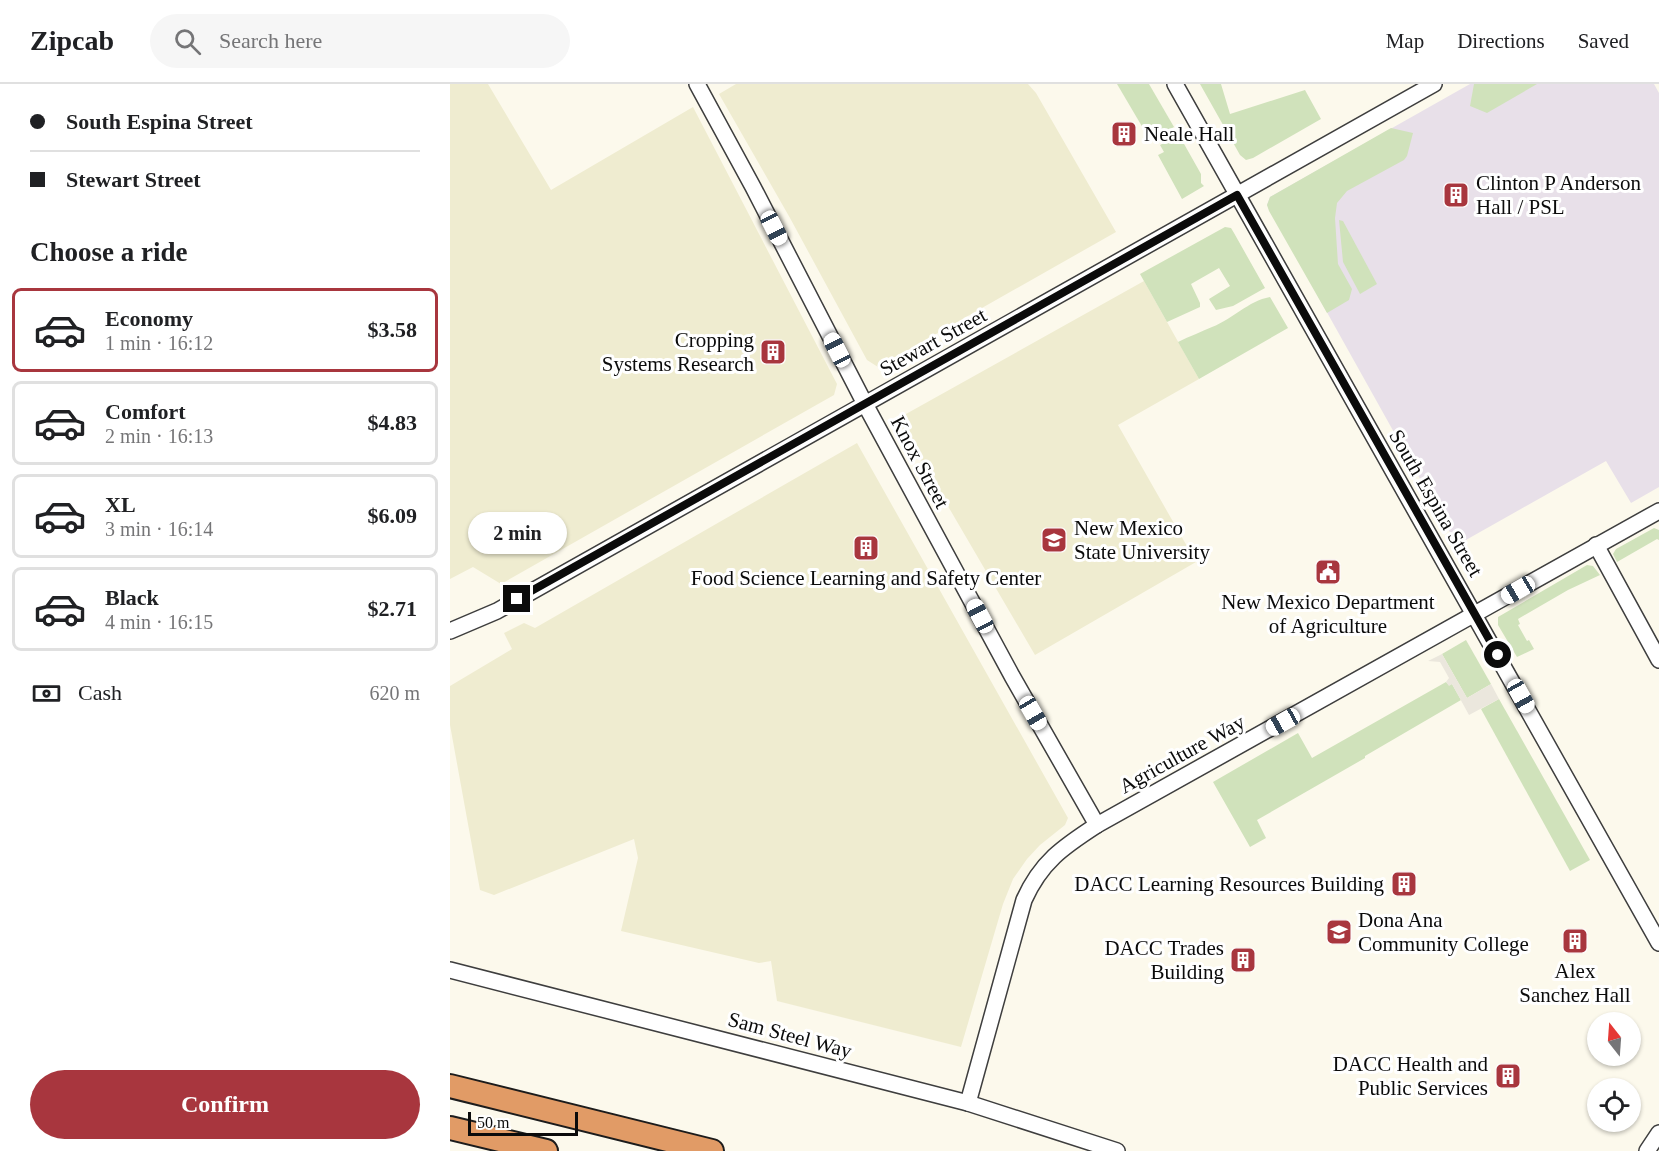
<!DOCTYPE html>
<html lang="en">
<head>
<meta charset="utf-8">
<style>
  :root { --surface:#fff; --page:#f6f6f6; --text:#202124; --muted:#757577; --line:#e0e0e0; --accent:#a8363e }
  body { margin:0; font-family:Georgia,serif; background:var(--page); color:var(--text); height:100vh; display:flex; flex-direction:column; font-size:22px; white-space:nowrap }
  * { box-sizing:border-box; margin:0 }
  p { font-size:20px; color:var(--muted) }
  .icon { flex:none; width:33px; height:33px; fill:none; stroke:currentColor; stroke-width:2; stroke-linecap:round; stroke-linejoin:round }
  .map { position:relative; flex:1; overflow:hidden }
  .sheet { display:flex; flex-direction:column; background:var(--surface); width:450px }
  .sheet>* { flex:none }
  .guide { display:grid; align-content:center; height:132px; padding:0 30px; background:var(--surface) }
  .needle { width:39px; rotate:343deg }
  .tools { position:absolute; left:1137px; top:928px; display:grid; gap:12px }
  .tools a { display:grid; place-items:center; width:54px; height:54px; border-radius:50%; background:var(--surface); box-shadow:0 2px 4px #0004; font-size:30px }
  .scale { position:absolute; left:18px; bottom:15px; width:110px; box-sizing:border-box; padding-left:6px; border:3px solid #0b0b0b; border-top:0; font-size:16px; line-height:21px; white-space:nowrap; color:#0b0b0b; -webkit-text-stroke:4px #fff; paint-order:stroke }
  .end { position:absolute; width:27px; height:27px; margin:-14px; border:8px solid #0b0b0b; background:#fff; box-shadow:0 0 0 3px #fff }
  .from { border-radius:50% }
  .bubble { position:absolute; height:42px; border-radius:21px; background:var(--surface); box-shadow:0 2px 4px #0004; font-size:20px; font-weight:700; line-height:42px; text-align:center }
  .car { position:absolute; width:18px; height:36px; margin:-18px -9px; border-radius:8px; box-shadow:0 0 4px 2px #0007; background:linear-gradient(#fff 24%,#345 0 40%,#fff 0 76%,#345 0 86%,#fff 0) }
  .guide b { display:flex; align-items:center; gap:21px; height:57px; font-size:22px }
  .guide b+b { border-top:2px solid var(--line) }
  .guide i { width:15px; height:15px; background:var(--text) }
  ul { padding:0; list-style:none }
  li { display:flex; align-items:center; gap:18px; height:84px; margin:0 12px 9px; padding:0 18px; border:3px solid var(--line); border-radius:9px }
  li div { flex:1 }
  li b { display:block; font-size:22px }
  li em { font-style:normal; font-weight:700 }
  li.active { border-color:var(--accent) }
  li>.icon { width:54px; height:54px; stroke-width:1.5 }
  h2 { padding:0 30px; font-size:27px; line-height:72px }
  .pay { display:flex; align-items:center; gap:15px; height:66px; padding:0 30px; font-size:22px }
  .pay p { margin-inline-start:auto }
  .action { display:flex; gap:12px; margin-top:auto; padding:12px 30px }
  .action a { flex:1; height:69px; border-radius:36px; background:var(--accent); color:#fff; font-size:24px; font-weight:700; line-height:69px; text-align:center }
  header { display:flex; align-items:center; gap:36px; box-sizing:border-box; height:84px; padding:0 30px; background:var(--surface); border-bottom:2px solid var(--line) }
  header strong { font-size:28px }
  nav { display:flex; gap:33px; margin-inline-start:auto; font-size:21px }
  .search { width:420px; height:54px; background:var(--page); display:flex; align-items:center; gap:15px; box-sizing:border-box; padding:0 21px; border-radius:33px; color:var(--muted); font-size:22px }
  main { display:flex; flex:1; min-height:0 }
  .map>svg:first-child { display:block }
  .industrial { fill:#e8e0e9 }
  .farmland { fill:#efecd0 }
  .green { fill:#d0e2bb }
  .plaza { fill:#ebe7dd }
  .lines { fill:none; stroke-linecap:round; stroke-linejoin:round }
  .minor-casing { stroke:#3e3e3e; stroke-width:18 }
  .highway-casing { stroke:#1c1c1c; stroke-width:26 }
  .minor { stroke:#fff; stroke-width:15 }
  .highway { stroke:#e19b66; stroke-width:22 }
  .route { stroke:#0b0b0b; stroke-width:8 }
  .labels { text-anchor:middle; stroke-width:6; stroke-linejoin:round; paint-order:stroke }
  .poi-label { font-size:21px; fill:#0b0b0b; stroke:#fff; text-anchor:start }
  .street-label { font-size:21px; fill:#0b0b0b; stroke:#fff }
</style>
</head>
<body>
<header>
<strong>Zipcab</strong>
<div class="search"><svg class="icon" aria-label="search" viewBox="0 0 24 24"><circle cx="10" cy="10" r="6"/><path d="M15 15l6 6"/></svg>Search here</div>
<nav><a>Map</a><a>Directions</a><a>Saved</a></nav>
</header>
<main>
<section class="sheet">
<div class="guide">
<b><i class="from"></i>South Espina Street</b>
<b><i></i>Stewart Street</b>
</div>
<h2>Choose a ride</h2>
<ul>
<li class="active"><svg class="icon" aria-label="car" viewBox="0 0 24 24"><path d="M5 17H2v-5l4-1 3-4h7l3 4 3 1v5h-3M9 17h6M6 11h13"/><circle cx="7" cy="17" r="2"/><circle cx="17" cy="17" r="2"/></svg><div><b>Economy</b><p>1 min · 16:12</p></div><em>$3.58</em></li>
<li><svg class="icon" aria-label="car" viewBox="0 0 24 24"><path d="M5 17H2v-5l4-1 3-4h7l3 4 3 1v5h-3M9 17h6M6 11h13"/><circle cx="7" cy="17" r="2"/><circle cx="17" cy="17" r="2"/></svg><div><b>Comfort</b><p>2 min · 16:13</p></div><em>$4.83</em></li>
<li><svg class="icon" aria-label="car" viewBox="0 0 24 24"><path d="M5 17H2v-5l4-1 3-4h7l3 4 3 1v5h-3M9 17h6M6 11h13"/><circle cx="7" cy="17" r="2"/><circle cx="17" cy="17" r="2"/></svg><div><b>XL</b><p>3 min · 16:14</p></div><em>$6.09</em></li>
<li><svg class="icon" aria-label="car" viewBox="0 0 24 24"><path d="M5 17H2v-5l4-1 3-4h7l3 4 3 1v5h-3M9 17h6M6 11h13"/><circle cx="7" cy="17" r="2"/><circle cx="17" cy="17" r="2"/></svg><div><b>Black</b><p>4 min · 16:15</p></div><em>$2.71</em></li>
</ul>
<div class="pay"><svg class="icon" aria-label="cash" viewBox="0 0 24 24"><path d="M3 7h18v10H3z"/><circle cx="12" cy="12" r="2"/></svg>Cash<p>620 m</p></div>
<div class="action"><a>Confirm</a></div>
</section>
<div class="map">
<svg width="1209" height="1067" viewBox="0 0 1209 1067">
  <rect width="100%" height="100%" fill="#fcf9ec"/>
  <path class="industrial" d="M1020 0H1204L1209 9V403L1181 419 1156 377 1007 461 817 121 820 113Z"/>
  <g class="farmland">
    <path d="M0 0H38L101 106 243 23 387 300 384 311 51 500 23 483 0 495Z"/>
    <path d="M286 0H578L586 9 666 148 428 283 417 276 340 134 269 10Z"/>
    <path d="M694 197 749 295 668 341 746 478 585 571 447 335Z"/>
    <path d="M407 359 618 734 615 741 590 761 577 775 563 795 553 820 511 963 327 917 321 877 309 879 171 847 188 774 184 755 44 811 30 806 0 641V602L62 565 54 549 74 539 85 544Z"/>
  </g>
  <g class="green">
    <path d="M667 0H699L724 43 700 56Z"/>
    <path d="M750 0H771L780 30 855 6 871 35 803 74 796 76 790 71Z"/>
    <path d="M1024 0H1087L1037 29 1020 22Z"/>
    <path d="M941 44 963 49 957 72 954 76 897 107 887 119 885 134 888 180 902 205 899 216 877 229 819 127 817 121 820 113Z"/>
    <path d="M729 51 751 90V99L754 102 732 115 708 71 714 68 710 61Z"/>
    <path d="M889 136 893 137 927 200 910 210 893 178Z"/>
    <path d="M775 143 781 144 784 149 815 204 783 222 766 226 759 215 780 202 769 184 741 200 750 219V223L717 238 690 190Z"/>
    <path d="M820 213 838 244 749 295 728 258C740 252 751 248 762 243 783 235 798 217 820 213Z"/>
    <path d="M1204 444 1209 446V456L1207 455 1167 478 1163 470 1166 465Z"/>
    <path d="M1137 481 1143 482 1150 491 1118 506 1068 535 1070 540 1068 541 1077 557 1079 556 1084 565 1067 573 1048 541V533Z"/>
    <path d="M1016 556 1041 600 1017 614 992 570Z"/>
    <path d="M996 598 999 601 1002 600 1011 616 915 672V674L807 736 816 754 800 763 763 698 848 649 862 674Z"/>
    <path d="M1049 615 1140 776 1120 787 1031 625Z"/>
  </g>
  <path class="plaza" d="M992 570 1017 614 1041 600 1049 615 1019 631 1002 600 999 602 996 598 999 594 990 578 978 577Z"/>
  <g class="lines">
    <g class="minor-casing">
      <g id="minor">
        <path d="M247 0 303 103 415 320 562 592 647 741"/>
        <path d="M725 0 1209 859"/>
        <path d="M1146 461 1209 576"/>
        <path d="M0 547 47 527 984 0"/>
        <path d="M0 886 518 1019 667 1067"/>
        <path d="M518 1019 574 816C591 778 613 763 647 741L1209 427"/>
        <path d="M1197 1067 1209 1049"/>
      </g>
    </g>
    <g class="highway-casing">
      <g id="highway">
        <path d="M0 1002 262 1067"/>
        <path d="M0 1044 96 1067"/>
      </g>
    </g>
    <use href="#minor" class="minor"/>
    <use href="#highway" class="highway"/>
  </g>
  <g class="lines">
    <path class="route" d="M67 515 787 111 1048 571"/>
  </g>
  <defs>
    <g id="building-square" transform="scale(1.35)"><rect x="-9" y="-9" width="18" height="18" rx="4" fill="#a8363e" stroke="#fff"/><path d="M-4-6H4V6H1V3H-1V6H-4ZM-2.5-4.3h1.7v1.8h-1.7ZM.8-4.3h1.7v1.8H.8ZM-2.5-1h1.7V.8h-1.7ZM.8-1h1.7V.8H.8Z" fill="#fff"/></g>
    <g id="university-square" transform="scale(1.35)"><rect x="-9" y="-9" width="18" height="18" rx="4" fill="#a8363e" stroke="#fff"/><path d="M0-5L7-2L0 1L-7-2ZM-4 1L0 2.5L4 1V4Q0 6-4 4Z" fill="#fff"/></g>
    <g id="civic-square" transform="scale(1.35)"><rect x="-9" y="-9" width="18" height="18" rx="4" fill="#a8363e" stroke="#fff"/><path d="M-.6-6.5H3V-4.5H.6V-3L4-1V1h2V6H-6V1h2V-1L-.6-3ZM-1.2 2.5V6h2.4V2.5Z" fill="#fff"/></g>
  </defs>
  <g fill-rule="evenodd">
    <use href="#building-square" x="674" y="50"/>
    <use href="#building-square" x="1006" y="111"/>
    <use href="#building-square" x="323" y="268"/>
    <use href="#university-square" x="604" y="456"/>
    <use href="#building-square" x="416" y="464"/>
    <use href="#civic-square" x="878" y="488"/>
    <use href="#building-square" x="954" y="800"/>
    <use href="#university-square" x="889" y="848"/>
    <use href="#building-square" x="1125" y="857"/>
    <use href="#building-square" x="793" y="876"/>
    <use href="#building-square" x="1058" y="992"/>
  </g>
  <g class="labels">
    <g class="poi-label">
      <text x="694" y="57">Neale Hall</text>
      <text x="1026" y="106">Clinton P Anderson<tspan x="1026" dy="24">Hall / PSL</tspan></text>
      <text x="304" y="263" text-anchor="end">Cropping<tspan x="304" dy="24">Systems Research</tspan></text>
      <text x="624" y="451">New Mexico<tspan x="624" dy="24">State University</tspan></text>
      <text x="416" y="501" text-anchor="middle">Food Science Learning and Safety Center</text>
      <text x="878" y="525" text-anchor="middle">New Mexico Department<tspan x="878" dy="24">of Agriculture</tspan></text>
      <text x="934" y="807" text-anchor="end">DACC Learning Resources Building</text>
      <text x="908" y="843">Dona Ana<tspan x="908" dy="24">Community College</tspan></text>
      <text x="774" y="871" text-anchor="end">DACC Trades<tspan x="774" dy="24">Building</tspan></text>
      <text x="1125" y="894" text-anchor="middle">Alex<tspan x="1125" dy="24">Sanchez Hall</tspan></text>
      <text x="1038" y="987" text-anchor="end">DACC Health and<tspan x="1038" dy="24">Public Services</tspan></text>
    </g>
    <g class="street-label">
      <text transform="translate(483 258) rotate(-29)" y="7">Stewart Street</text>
      <text transform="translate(470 378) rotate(62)" y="7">Knox Street</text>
      <text transform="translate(986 419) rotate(60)" y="7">South Espina Street</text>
      <text transform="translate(732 670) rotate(-29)" y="7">Agriculture Way</text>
      <text transform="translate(340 951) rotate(15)" y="7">Sam Steel Way</text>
    </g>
  </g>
</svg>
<div class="tools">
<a><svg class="needle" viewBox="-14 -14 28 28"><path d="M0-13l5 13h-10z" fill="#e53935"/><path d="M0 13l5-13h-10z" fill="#757577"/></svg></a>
<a><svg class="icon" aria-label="locate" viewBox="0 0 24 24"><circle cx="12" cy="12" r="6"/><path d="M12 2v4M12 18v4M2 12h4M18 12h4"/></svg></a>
</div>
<div class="scale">50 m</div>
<i class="end from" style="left:1048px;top:571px"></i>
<i class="end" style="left:67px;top:515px"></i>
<div class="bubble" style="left:18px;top:428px;width:99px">2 min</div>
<i class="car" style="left:324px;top:144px;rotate:153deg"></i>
<i class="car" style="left:387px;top:266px;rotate:333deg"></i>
<i class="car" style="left:1068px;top:506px;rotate:240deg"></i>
<i class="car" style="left:530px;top:532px;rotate:332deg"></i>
<i class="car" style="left:1071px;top:612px;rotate:151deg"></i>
<i class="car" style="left:583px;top:629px;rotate:150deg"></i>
<i class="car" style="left:833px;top:638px;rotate:241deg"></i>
</div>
</main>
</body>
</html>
